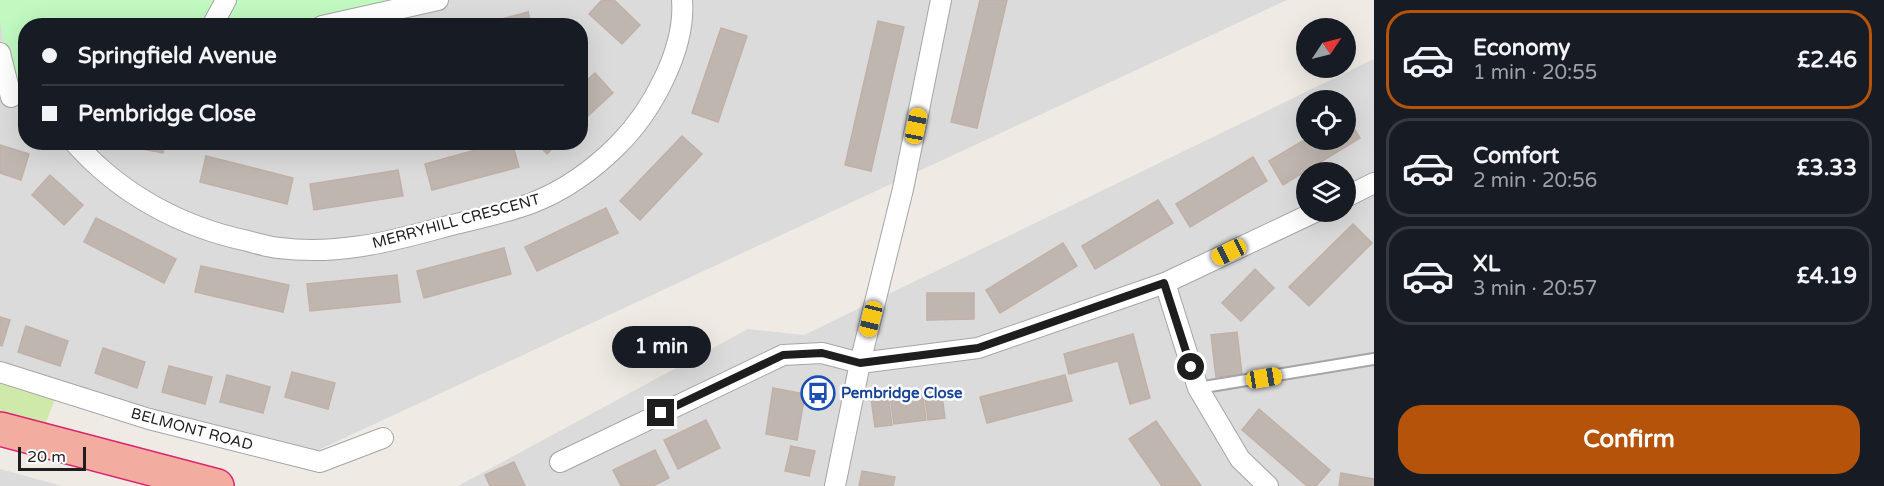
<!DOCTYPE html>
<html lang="en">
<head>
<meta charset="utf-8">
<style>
  :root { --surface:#171b24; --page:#20242c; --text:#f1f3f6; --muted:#9ea1a6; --line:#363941; --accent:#b45309 }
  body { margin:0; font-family:"Varela Round",sans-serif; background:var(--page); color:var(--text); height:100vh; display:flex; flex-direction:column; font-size:22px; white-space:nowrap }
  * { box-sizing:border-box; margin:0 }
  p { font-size:20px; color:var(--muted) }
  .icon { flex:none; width:33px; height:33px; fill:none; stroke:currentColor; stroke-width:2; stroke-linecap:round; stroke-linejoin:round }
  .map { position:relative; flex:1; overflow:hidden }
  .sheet { display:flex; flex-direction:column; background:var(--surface); width:510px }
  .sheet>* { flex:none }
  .banner { position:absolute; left:18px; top:18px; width:570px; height:132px; border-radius:24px; box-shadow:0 6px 24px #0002; display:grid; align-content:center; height:132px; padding:0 24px; background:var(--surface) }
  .needle { width:39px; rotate:55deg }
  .fabs { position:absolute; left:1296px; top:18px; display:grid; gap:12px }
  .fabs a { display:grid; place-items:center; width:60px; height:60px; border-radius:50%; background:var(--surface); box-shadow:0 6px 24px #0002; font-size:30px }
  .scale { position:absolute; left:18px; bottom:15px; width:68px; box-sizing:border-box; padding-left:6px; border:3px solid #1e1e1e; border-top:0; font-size:16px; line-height:21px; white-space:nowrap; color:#1e1e1e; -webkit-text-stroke:4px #fff; paint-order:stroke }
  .end { position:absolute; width:27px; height:27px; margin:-14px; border:8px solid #1e1e1e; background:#fff; box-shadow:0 0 0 3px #fff }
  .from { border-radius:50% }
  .bubble { position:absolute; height:42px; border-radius:21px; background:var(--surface); box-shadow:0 6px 24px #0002; font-size:20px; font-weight:700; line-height:42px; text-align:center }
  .car { position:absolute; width:18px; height:36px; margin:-18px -9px; border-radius:8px; box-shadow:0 0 4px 2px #0007; background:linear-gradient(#f5c518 24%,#345 0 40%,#f5c518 0 76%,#345 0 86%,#f5c518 0) }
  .banner b { display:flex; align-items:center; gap:21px; height:57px; font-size:22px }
  .banner b+b { border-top:2px solid var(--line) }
  .banner i { width:15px; height:15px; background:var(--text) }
  ul { padding:10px 0 0; list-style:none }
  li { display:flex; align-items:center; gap:18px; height:99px; margin:0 12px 9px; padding:0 12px; border:3px solid var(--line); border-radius:24px }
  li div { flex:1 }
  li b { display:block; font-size:22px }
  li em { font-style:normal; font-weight:700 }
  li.current { border-color:var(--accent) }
  li>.icon { width:54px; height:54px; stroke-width:1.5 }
  .button { display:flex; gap:12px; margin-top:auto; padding:12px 24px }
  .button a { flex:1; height:69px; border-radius:24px; background:var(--accent); color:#fff; font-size:24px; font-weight:700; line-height:69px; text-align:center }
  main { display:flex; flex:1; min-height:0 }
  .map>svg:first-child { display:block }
  .residential { fill:#dcdbdb; fill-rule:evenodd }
  .grass { fill:#cee9aa }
  .park { fill:#c1f9c1 }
  .building { fill:#c0b6b0; stroke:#c1b0a6; stroke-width:1.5 }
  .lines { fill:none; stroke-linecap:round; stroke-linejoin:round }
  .service-casing { stroke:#a5a5a5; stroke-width:14 }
  .minor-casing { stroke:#a5a5a5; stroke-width:22 }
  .trunk-casing { stroke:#da2470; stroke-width:36 }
  .service { stroke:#fff; stroke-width:10 }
  .minor { stroke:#fff; stroke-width:20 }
  .trunk { stroke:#f2aca0; stroke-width:33 }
  .route { stroke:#1e1e1e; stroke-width:8 }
  .labels { text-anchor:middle; stroke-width:5; stroke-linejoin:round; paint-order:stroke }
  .street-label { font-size:15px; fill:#1e1e1e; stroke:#fff }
  .transit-label { font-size:15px; font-weight:bold; fill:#164399; stroke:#fff; text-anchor:start }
</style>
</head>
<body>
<main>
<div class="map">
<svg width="1374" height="486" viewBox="0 0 1374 486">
  <rect width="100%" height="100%" fill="#efebe4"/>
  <g class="residential">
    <path d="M0 0H1287L312 453 0 366ZM26 26H580V142H26Z"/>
    <path d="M1374 59V486H458L748 329 804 335ZM1306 100H1346V140H1306ZM1306 172H1346V212H1306Z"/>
    <path d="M0 469 62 486H0Z"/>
  </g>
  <path class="grass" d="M0 372 58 390 40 439 0 429Z"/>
  <path class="park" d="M0 0H439L327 25 26 26 25 94 11 97 0 21Z"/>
  <g class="building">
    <path d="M602 0H614L640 25 622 44 589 14Z"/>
    <path d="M980 0H1007L977 128 951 122Z"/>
    <path d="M528 12 532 26H476Z"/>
    <path d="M878 21 904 27 871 171 845 165Z"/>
    <path d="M721 28 747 36 718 122 692 113Z"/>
    <path d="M595 73 613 93 580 123V86Z"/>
    <path d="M1346 115 1360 138 1283 185 1269 161 1306 139 1346 140Z"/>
    <path d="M682 136 702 154 640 220 620 201Z"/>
    <path d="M137 142H165L163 153 136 148Z"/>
    <path d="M504 142H512L519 167 432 190 425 164Z"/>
    <path d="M536 142H559L547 154Z"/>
    <path d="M0 145 29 154 21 180 0 173Z"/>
    <path d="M206 156 293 178 287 204 200 182Z"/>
    <path d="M1253 157 1267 181 1190 227 1176 204Z"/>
    <path d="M398 170 403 196 314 210 310 184Z"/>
    <path d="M50 175 83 205 64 225 32 195Z"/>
    <path d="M1158 200 1173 223 1095 269 1082 246Z"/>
    <path d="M606 208 618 233 537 271 525 247Z"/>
    <path d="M96 218 176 259 164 283 84 242Z"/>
    <path d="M1353 224 1372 243 1309 306 1289 287Z"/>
    <path d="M1063 243 1077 266 1000 313 986 290Z"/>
    <path d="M504 248 511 274 424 298 417 271Z"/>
    <path d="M201 266 289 285 283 312 195 292Z"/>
    <path d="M1255 269 1274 288 1241 321 1222 303Z"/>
    <path d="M397 275 400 302 310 311 307 284Z"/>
    <path d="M927 293H974V319L927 320Z"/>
    <path d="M0 317 10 320 2 346 0 345Z"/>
    <path d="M26 326 68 341 60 366 18 352Z"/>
    <path d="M1237 332 1242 374 1216 377 1211 335Z"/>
    <path d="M1133 334 1150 398 1130 404 1118 361 1069 374 1064 354Z"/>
    <path d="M103 348 145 362 137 388 95 373Z"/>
    <path d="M169 366 212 377 205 404 162 392Z"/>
    <path d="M292 372 335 383 328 409 285 397Z"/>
    <path d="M227 375 270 387 263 413 220 402Z"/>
    <path d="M1065 375 1072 401 987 423 980 397Z"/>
    <path d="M773 388 805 394 797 440 766 434Z"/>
    <path d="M941 388 945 418 928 420 924 391Z"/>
    <path d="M922 391 926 420 894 424 890 396Z"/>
    <path d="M888 395 892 425 875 427 871 398Z"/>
    <path d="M1259 409 1330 470 1316 486H1307L1242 430Z"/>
    <path d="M706 420 720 448 678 469 664 440Z"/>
    <path d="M1156 421 1201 486H1162L1129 439Z"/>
    <path d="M791 446 815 451 809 476 785 471Z"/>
    <path d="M655 450 669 478 653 486H621L613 470Z"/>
    <path d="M514 462 525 486H490L485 475Z"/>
    <path d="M862 471 895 477 893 486H859Z"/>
    <path d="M1341 473 1374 479V486H1339Z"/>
  </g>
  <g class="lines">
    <g class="service-casing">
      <path id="service" d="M1198 388 1374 359"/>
    </g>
    <g class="minor-casing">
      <g id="minor">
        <path d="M212 26 226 0"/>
        <path d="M322 26 438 0"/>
        <path d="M0 53 11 97"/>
        <path d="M74 142C120 194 181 227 248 241 258 244 269 247 279 248 335 255 386 243 440 228 470 220 503 214 532 203 563 191 594 169 618 145 652 111 686 49 682 0"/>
        <path d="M1346 197 1374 183"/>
        <path d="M1165 283 1198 388 1240 459 1268 486"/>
        <path d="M0 372 149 419 320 462 383 438"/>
        <path d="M560 462 783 355 822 353 860 363 978 348 1165 283 1315 212"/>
        <path d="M835 486 860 363 903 189 941 0"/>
      </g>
    </g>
    <g class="trunk-casing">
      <path id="trunk" d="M0 429 217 486"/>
    </g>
    <use href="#service" class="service"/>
    <use href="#minor" class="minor"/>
    <use href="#trunk" class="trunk"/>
  </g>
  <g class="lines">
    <path class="route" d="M661 413 783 355 822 353 860 363 978 348 1164 283 1191 367"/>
  </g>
  <defs>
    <g id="bus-ring" transform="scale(1.725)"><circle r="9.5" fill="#fff" stroke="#1a4fb4" stroke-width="1.5"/><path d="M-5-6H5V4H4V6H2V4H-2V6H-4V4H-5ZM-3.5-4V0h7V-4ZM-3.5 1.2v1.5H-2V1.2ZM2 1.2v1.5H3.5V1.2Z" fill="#1a4fb4"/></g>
  </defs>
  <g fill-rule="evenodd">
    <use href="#bus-ring" x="818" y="393"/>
  </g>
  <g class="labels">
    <g class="street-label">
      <text transform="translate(456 221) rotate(-15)" y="5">MERRYHILL CRESCENT</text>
      <text transform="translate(192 429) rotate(15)" y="5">BELMONT ROAD</text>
    </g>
    <g class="transit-label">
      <text x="841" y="398">Pembridge Close</text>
    </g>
  </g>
</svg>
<div class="fabs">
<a><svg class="needle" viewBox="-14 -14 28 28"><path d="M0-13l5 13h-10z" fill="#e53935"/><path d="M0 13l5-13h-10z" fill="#9ea1a6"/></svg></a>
<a><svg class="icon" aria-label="locate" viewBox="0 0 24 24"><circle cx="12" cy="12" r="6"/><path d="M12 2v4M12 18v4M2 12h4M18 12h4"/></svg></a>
<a><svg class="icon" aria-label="layers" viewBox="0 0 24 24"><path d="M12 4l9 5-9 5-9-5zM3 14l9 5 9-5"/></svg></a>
</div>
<div class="scale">20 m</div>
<i class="end from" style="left:1191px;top:367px"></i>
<i class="end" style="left:661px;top:413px"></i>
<div class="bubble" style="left:612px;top:326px;width:99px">1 min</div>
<i class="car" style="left:916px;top:126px;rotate:11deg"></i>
<i class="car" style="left:1229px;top:252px;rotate:244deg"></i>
<i class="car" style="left:871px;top:319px;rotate:194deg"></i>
<i class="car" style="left:1264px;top:378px;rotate:81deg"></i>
<div class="banner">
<b><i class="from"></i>Springfield Avenue</b>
<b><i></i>Pembridge Close</b>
</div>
</div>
<section class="sheet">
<ul>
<li class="current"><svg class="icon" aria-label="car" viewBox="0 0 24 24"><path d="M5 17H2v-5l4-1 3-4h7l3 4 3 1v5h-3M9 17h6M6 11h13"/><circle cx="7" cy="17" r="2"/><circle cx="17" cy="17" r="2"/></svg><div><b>Economy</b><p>1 min · 20:55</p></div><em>£2.46</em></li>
<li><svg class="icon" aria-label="car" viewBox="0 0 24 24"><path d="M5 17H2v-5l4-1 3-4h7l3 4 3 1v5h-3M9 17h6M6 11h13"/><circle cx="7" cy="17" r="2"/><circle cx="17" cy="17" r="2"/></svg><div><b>Comfort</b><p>2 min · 20:56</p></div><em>£3.33</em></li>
<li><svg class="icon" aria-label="car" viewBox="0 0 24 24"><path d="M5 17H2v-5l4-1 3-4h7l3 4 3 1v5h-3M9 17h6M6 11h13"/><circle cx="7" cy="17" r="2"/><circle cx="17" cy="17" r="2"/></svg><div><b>XL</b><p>3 min · 20:57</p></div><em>£4.19</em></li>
</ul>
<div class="button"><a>Confirm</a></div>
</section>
</main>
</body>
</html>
